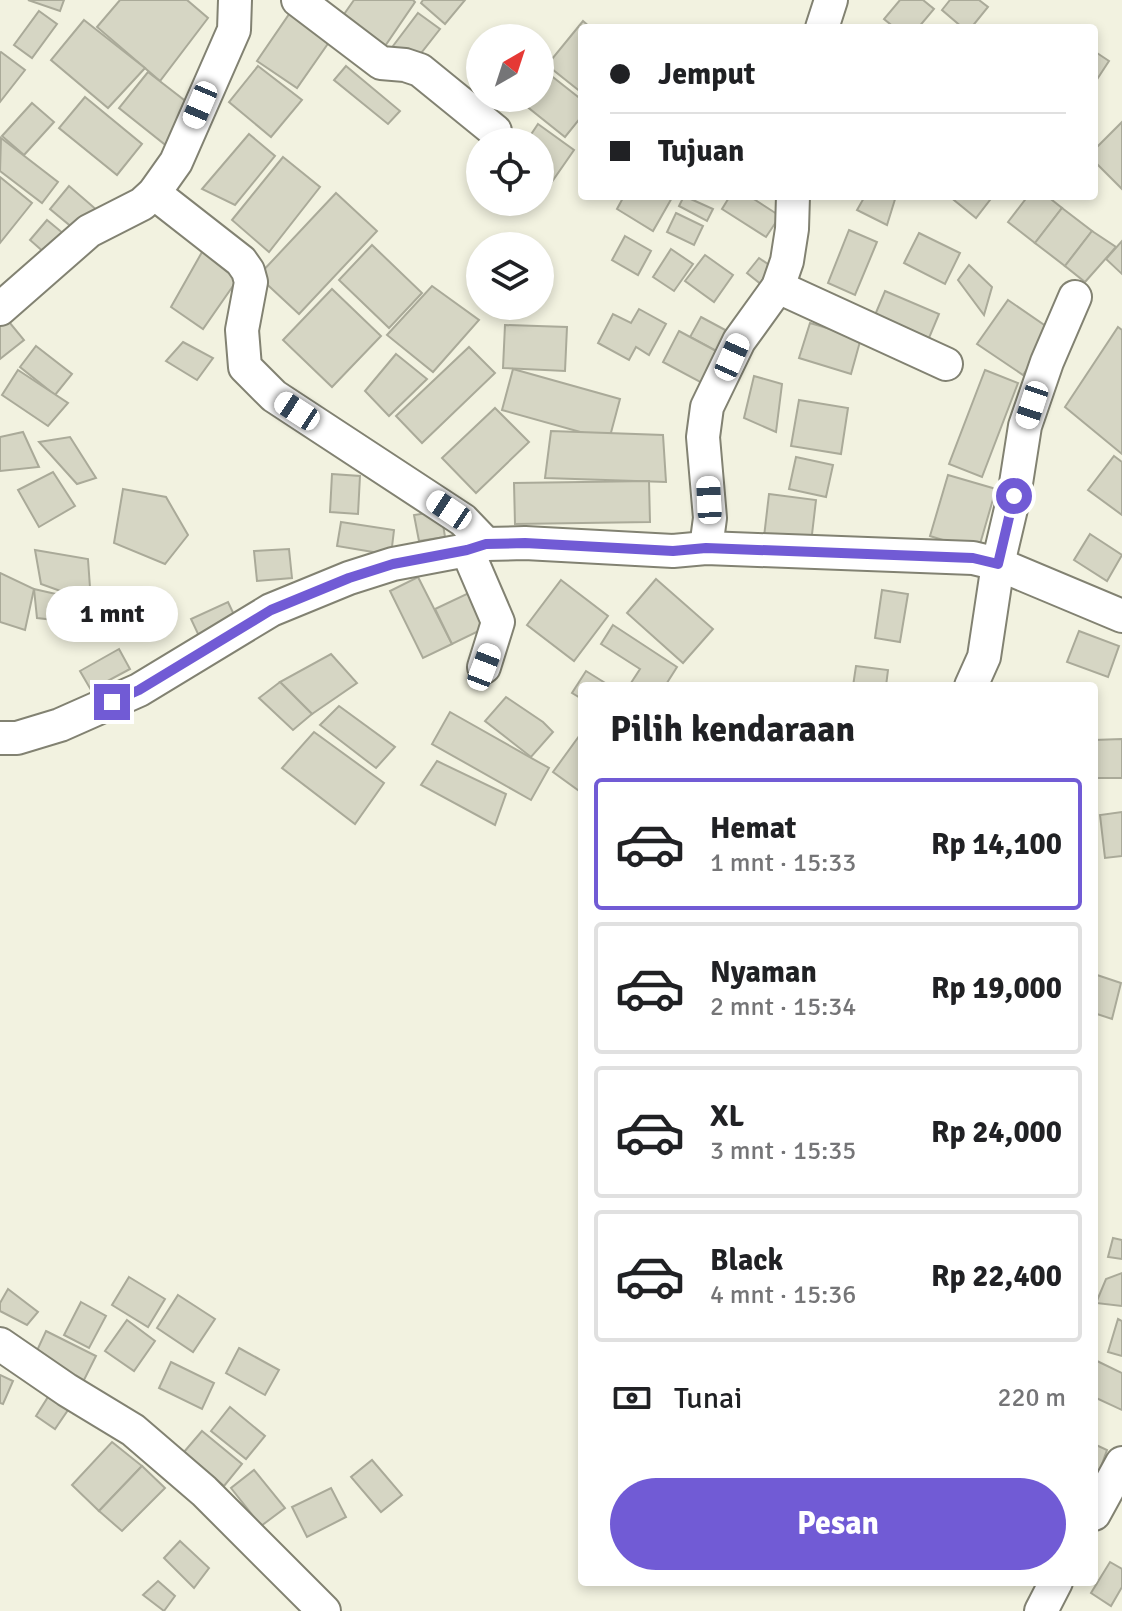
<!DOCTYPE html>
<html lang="id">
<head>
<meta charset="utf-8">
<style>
  :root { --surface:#fff; --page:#f6f6f6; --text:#202124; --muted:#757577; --line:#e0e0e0; --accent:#715bd5 }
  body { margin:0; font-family:Signika,sans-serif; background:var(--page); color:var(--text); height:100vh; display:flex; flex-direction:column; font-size:30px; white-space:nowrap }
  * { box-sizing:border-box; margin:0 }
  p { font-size:26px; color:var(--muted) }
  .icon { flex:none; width:44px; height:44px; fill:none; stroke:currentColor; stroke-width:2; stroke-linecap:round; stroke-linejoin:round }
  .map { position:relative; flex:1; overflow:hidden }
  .details { position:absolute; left:578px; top:682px; width:520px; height:904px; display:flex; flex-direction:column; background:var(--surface); border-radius:8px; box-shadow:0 4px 12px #0003 }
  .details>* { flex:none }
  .hud { position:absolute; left:578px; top:24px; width:520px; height:176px; border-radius:8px; box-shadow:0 4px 12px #0003; display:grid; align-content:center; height:176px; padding:0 32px; background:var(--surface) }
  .needle { width:52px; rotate:39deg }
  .buttons { position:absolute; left:466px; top:24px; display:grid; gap:16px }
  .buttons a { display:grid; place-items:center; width:88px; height:88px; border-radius:50%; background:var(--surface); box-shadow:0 4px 12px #0003; font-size:40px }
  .end { position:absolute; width:36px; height:36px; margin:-18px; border:10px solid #715bd5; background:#fff; box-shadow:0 0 0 4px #fff }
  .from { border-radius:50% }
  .bubble { position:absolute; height:56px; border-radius:28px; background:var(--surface); box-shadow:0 4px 12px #0003; font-size:26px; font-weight:800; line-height:56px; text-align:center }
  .car { position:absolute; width:24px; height:48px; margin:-24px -12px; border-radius:10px; box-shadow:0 0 6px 2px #0007; background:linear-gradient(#fff 24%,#345 0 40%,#fff 0 76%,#345 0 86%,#fff 0) }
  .hud b { display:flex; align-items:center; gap:28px; height:76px; font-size:30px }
  .hud b+b { border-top:2px solid var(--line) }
  .hud i { width:20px; height:20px; background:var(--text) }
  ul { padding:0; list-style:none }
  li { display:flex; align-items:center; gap:24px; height:132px; margin:0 16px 12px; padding:0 16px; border:4px solid var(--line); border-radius:8px }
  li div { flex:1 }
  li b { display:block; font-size:30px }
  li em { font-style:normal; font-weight:800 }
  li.selected { border-color:var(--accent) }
  li>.icon { width:72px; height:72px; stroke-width:1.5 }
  h2 { padding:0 32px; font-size:36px; line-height:96px }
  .pay { display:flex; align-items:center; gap:20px; height:88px; padding:0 32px; font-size:30px }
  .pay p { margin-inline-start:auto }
  .cta { display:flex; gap:16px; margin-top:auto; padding:16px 32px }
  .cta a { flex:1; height:92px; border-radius:48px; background:var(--accent); color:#fff; font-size:32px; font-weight:800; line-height:92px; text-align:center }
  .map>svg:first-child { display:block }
  .building { fill:#d6d6c4; stroke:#aa9; stroke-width:2 }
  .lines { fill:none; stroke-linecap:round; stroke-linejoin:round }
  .minor-casing { stroke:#828272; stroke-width:36 }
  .minor { stroke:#fff; stroke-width:32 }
  .route { stroke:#715bd5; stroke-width:10 }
</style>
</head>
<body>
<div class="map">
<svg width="1122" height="1611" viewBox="0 0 1122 1611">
  <rect width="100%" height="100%" fill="#f2f2e0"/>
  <g class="building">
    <path d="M28 0H64L60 11Z"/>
    <path d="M120 0H187L208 18 160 81 97 27Z"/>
    <path d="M354 0H413L415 2 383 49 340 20Z"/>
    <path d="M423 0H465L445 24 421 3Z"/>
    <path d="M900 0H923L934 9 918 28H895L884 19Z"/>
    <path d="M950 0H979L988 7 971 28H963L942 10Z"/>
    <path d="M294 7 334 35 297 88 257 61Z"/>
    <path d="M39 11 57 24 32 58 14 45Z"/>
    <path d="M418 13 440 29 414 62 393 46Z"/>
    <path d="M84 20 145 68 108 108 51 60Z"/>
    <path d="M583 21 591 28H582V93L547 65Z"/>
    <path d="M1094 51 1109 61 1094 84Z"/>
    <path d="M1 52 25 70 0 102V53Z"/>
    <path d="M258 66 302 100 271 137 229 102Z"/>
    <path d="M346 66 400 111 388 124 334 80Z"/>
    <path d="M148 72 197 110 168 147 119 108Z"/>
    <path d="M549 74 582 100V116L565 137 525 105 530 98H540V86Z"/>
    <path d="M85 97 142 144 117 175 59 128Z"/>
    <path d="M32 103 54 122 24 155 2 136Z"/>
    <path d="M1122 122V189L1094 161V150Z"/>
    <path d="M538 124 574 150 540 199V142H526Z"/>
    <path d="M249 134 275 156 235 205 202 189Z"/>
    <path d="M1 138 58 182 42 203 0 171Z"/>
    <path d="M283 157 320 187 269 252 232 220Z"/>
    <path d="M0 177 32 203 0 243Z"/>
    <path d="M69 186 98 211 79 233 50 209Z"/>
    <path d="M336 193 377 231 299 314 258 276Z"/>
    <path d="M624 196H673L653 231 617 209Z"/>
    <path d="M684 196 713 209 707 221 679 206Z"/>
    <path d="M730 196H749L780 216 766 237 722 209Z"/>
    <path d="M865 196H896L887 225 857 210Z"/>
    <path d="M949 196H993L976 218Z"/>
    <path d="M1028 196H1047L1062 208 1035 243 1008 222Z"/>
    <path d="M1062 208 1092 231 1065 266 1035 243Z"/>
    <path d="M676 213 703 226 694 245 667 232Z"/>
    <path d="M47 220 64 234 46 254 30 240Z"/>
    <path d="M849 230 877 242 855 295 828 283Z"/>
    <path d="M1092 231 1116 247 1085 282 1065 266Z"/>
    <path d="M919 233 960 253 945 284 904 263Z"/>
    <path d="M625 236 651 251 638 275 612 260Z"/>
    <path d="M1122 241V274L1106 259Z"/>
    <path d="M206 245 242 273 203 329 171 307Z"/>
    <path d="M372 245 422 293 389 328 339 280Z"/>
    <path d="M671 249 693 264 674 291 653 277Z"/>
    <path d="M705 255 733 275 714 302 685 281Z"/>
    <path d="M759 258 775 269 762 285 747 273Z"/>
    <path d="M969 265 992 287 984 315 958 280Z"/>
    <path d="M432 286 479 320 433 372 387 335Z"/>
    <path d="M332 289 381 336 332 387 283 340Z"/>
    <path d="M885 291 939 314 929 338 875 315Z"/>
    <path d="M1008 300 1053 331 1023 375 977 344Z"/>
    <path d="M639 309 666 324 649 355 636 347 629 360 598 343 613 314 631 323Z"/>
    <path d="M5 317 24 340 0 359V321Z"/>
    <path d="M701 317 729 332 718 352 690 337Z"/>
    <path d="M810 323 861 338 851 374 799 358Z"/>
    <path d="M505 325 567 327 565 371 503 368Z"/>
    <path d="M1118 327 1122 330V454L1065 407Z"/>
    <path d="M679 331 718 352 702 383 663 362Z"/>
    <path d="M183 342 213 358 197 380 166 361Z"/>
    <path d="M36 346 72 374 55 395 20 367Z"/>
    <path d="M469 347 495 373 422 443 396 416Z"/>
    <path d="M396 354 427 379 389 416 365 391Z"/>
    <path d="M513 369 620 399 609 440 502 410Z"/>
    <path d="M18 370 68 403 48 426 2 395Z"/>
    <path d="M985 370 1018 383 982 477 949 464Z"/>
    <path d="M754 376 782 384 776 432 744 418Z"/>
    <path d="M799 400 848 408 841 454 791 446Z"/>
    <path d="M495 408 529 442 476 493 442 458Z"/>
    <path d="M551 431 663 435 666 482 545 478Z"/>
    <path d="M23 432 39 467 0 471V437Z"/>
    <path d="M70 437 96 478 77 484 39 442Z"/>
    <path d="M1114 456 1122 462V515L1088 490Z"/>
    <path d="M796 457 833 465 826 497 789 489Z"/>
    <path d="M53 472 75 506 39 527 18 490Z"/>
    <path d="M332 474 360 476 358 514 330 512Z"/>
    <path d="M948 475 996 489 978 551 930 536Z"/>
    <path d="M649 481 650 522 515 524 514 483Z"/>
    <path d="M123 489 166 497 188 535 165 564 114 543Z"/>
    <path d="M769 494 816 500 811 543 764 537Z"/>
    <path d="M441 511 445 537 419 541 414 515Z"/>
    <path d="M341 522 394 530 391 555 337 546Z"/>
    <path d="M1090 534 1122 555 1107 581 1074 560Z"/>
    <path d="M289 549 292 578 257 581 254 551Z"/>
    <path d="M35 550 88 559 91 602 41 584Z"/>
    <path d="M0 573 34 589 25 630 0 622Z"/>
    <path d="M418 577 452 644 423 658 390 591Z"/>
    <path d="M656 579 713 629 683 663 627 613Z"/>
    <path d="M561 580 608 616 574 661 527 625Z"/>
    <path d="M34 589 91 602V624L37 618Z"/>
    <path d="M882 590 908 594 900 642 875 638Z"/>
    <path d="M473 591 491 625 452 644 435 609Z"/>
    <path d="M99 599H131L142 612 102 621Z"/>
    <path d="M228 602 236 619 199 636 191 619Z"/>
    <path d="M613 625 677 667 665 686H629L640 669 601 644Z"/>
    <path d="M1079 631 1119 646 1108 677 1067 662Z"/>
    <path d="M119 649 130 669 91 690 80 671Z"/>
    <path d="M331 654 357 683 312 714 280 682Z"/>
    <path d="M856 666 888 670 886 686H853Z"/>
    <path d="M586 671 610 686H582V699L572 693Z"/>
    <path d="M280 682 312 714 293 730 259 698Z"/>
    <path d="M506 697 543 722 553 732 531 757 485 721Z"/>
    <path d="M339 706 395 747 376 768 320 725Z"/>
    <path d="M450 712 549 768 531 800 432 744Z"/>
    <path d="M314 732 384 783 355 824 282 768Z"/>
    <path d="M582 732V793L553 772Z"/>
    <path d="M1122 739V778H1096L1094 740Z"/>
    <path d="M437 761 506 794 495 825 421 785Z"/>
    <path d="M1122 812V856L1105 858 1100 815Z"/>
    <path d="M1094 974 1121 983 1112 1019 1094 1013Z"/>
    <path d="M1113 1238 1122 1240V1259L1108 1257Z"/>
    <path d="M1122 1273V1306L1096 1303 1106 1279Z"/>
    <path d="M129 1277 165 1299 148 1327 112 1305Z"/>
    <path d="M8 1289 38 1312 27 1325 0 1311V1303Z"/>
    <path d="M178 1295 215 1319 193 1352 157 1328Z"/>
    <path d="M81 1302 106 1316 89 1348 64 1335Z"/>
    <path d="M1118 1319 1122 1321V1356L1108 1352Z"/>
    <path d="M127 1320 155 1341 134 1371 105 1351Z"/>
    <path d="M46 1331 96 1356 83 1382 34 1357Z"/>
    <path d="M239 1348 279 1370 265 1395 226 1373Z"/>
    <path d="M1097 1361 1122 1373V1410L1094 1397V1368Z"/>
    <path d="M171 1362 214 1383 202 1409 159 1388Z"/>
    <path d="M0 1375 13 1381 3 1404 0 1403Z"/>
    <path d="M48 1397 68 1410 55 1429 36 1416Z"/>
    <path d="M230 1407 265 1436 246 1459 211 1431Z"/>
    <path d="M202 1431 242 1464 224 1486 184 1452Z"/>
    <path d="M112 1442 142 1466 99 1511 72 1485Z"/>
    <path d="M1094 1444 1107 1450 1098 1475 1094 1473Z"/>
    <path d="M372 1460 402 1495 381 1512 351 1477Z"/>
    <path d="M142 1466 165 1488 122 1531 99 1511Z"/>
    <path d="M254 1470 285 1508 261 1526 231 1488Z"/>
    <path d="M331 1488 346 1517 307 1537 292 1507Z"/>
    <path d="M180 1541 209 1568 194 1588 164 1558Z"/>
    <path d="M1110 1562 1122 1569V1587L1111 1606 1091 1593Z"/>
    <path d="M158 1581 175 1596 164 1611 143 1595Z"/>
  </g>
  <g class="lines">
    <g class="minor-casing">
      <g id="minor">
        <path d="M298 0 381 63 405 65 420 70 495 131"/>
        <path d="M822 28 831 0"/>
        <path d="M154 193 241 261 248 271 251 282 242 330 245 367 274 396 463 520 486 544"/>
        <path d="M778 287 946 364"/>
        <path d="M0 309 89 231 142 204 154 193 176 162 234 30 235 0"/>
        <path d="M706 548 710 518 703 437 707 407 739 341 778 287 787 261 792 229 793 196"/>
        <path d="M467 550 498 622 484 667"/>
        <path d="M971 686 984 657 998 564 1014 496 1025 426 1047 362 1075 297"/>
        <path d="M0 738H17L60 725 139 690 271 610 349 578 393 564 467 550 486 544 525 543 673 551 706 548 973 558 998 564 1122 616"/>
        <path d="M0 1344 67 1390 133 1430 204 1491 324 1611"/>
        <path d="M1094 1514 1122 1463"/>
        <path d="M1041 1611 1056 1582"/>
      </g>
    </g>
    <use href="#minor" class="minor"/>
  </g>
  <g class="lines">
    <path class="route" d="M112 702 139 690 271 610 349 578 393 564 467 550 486 544 525 543 673 551 706 548 973 558 998 564 1014 496"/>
  </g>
</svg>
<div class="buttons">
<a><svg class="needle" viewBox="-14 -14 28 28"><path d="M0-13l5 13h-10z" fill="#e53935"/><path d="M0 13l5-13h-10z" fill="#757577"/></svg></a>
<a><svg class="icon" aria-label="locate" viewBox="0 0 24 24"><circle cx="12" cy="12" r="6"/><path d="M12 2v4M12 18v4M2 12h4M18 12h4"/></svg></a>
<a><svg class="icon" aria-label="layers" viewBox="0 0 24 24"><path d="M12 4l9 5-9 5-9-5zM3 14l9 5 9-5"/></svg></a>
</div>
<i class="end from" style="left:1014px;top:496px"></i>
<i class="end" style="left:112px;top:702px"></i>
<div class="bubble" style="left:46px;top:586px;width:132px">1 mnt</div>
<i class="car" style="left:200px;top:105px;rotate:203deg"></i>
<i class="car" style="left:732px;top:357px;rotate:24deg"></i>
<i class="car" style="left:1032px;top:405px;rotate:198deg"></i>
<i class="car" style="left:297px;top:411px;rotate:303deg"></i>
<i class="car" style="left:709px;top:500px;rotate:357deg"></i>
<i class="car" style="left:449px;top:510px;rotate:304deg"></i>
<i class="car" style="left:484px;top:667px;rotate:21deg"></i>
<div class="hud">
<b><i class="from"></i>Jemput</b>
<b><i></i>Tujuan</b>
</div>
<section class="details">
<h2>Pilih kendaraan</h2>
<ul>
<li class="selected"><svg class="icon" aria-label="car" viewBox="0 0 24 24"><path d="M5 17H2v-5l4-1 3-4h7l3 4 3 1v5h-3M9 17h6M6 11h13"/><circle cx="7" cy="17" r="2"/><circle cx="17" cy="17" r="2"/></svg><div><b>Hemat</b><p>1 mnt · 15:33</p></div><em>Rp 14,100</em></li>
<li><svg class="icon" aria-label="car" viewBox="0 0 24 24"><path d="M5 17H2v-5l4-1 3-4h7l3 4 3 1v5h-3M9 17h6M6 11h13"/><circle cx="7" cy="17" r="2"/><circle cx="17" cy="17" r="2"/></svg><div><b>Nyaman</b><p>2 mnt · 15:34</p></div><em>Rp 19,000</em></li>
<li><svg class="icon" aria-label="car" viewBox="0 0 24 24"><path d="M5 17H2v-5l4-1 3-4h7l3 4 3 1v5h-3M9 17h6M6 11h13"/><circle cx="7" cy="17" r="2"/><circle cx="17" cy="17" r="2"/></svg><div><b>XL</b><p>3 mnt · 15:35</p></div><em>Rp 24,000</em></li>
<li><svg class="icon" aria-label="car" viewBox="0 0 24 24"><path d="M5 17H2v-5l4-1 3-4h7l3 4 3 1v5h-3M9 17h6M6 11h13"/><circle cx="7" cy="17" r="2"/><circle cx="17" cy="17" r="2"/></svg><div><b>Black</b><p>4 mnt · 15:36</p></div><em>Rp 22,400</em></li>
</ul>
<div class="pay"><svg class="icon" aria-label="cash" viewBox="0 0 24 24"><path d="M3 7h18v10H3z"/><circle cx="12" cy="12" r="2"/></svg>Tunai<p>220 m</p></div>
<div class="cta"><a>Pesan</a></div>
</section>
</div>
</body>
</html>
